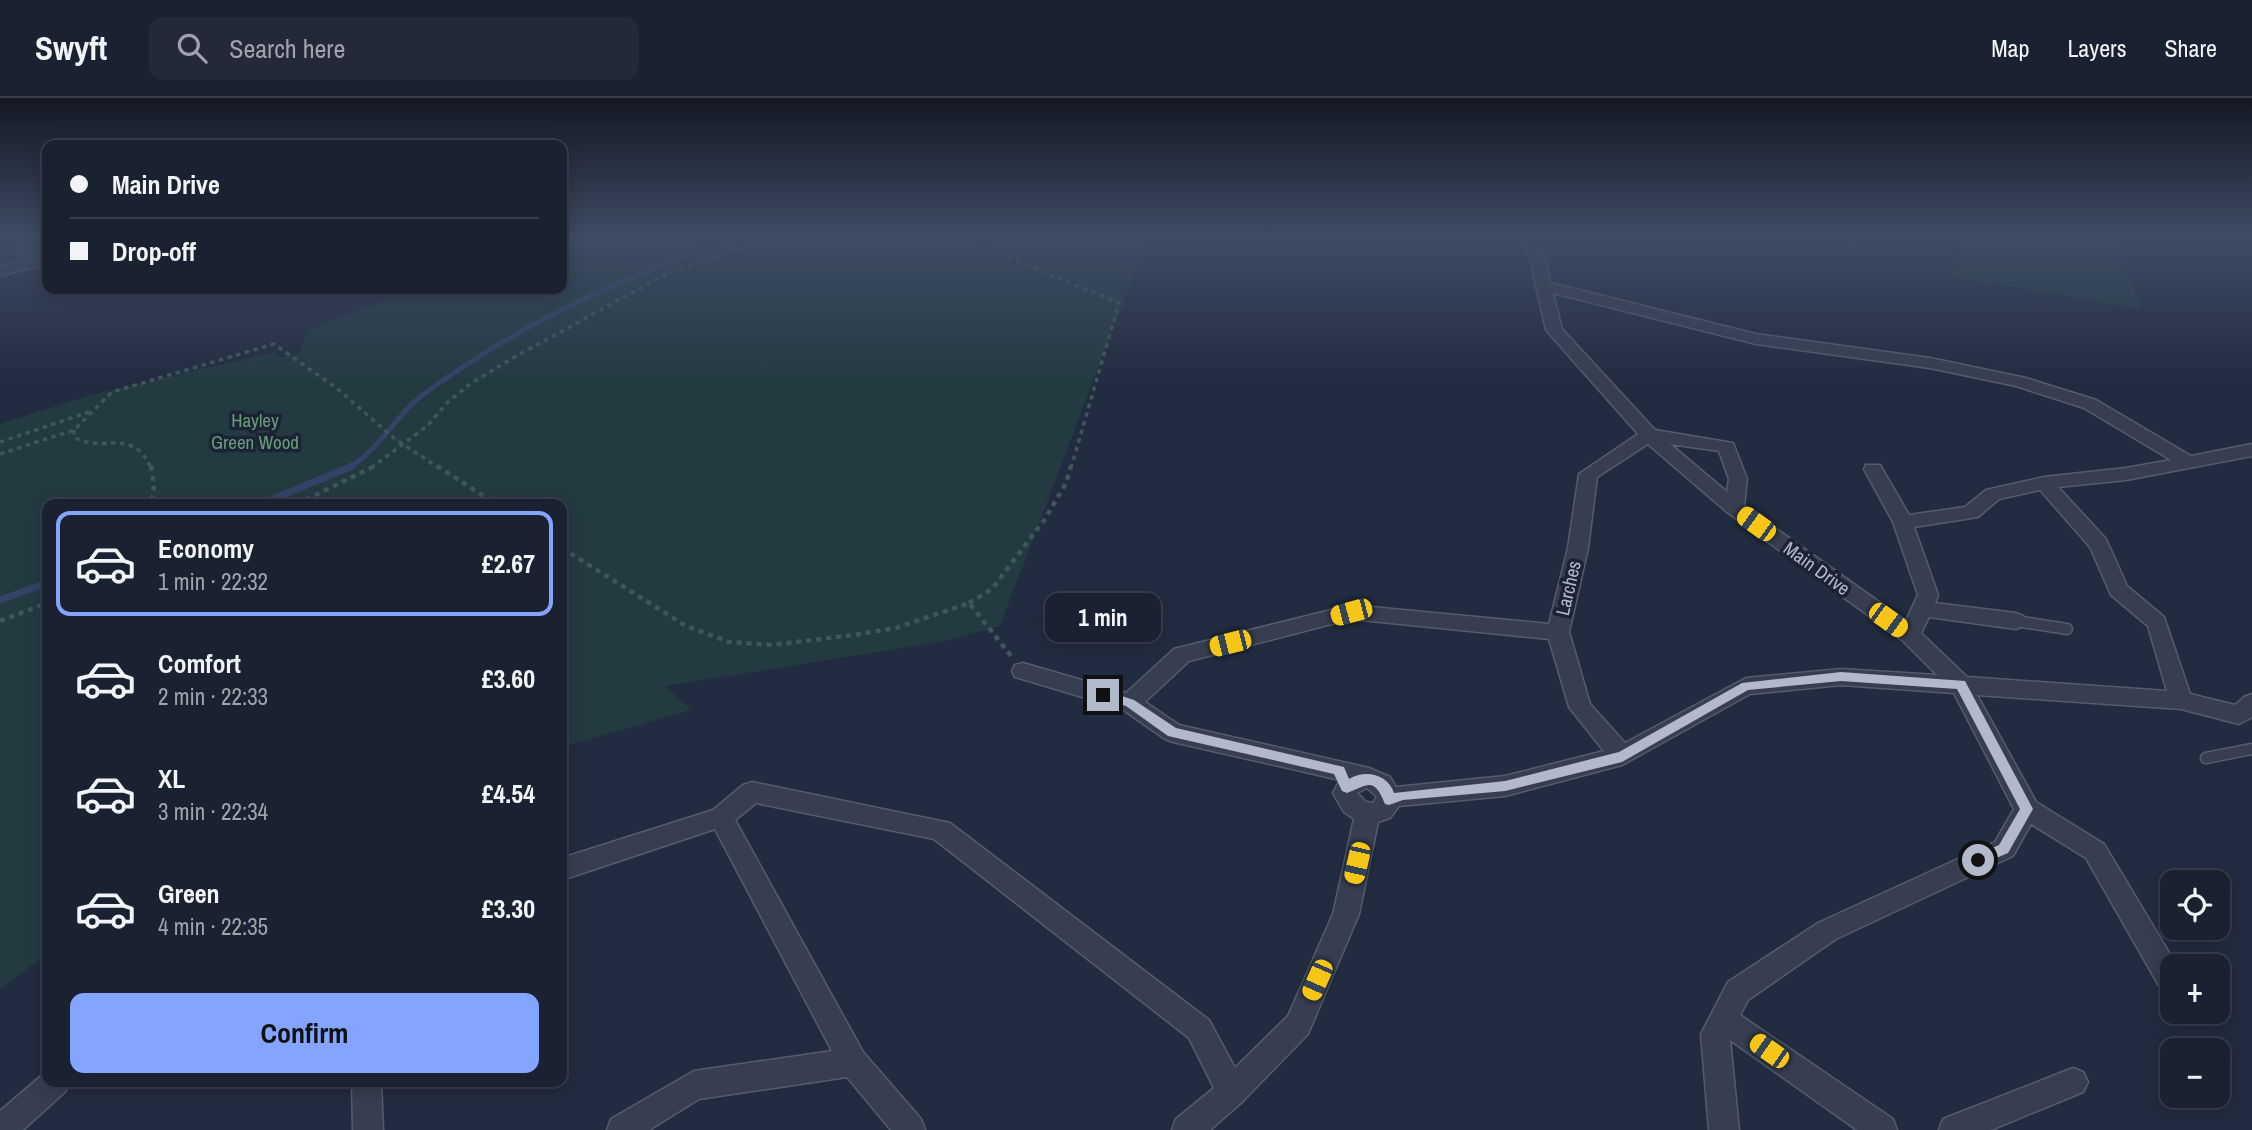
<!DOCTYPE html>
<html lang="en">
<head>
<meta charset="utf-8">
<style>
  :root { --surface:#1a2130; --page:#232938; --text:#f1f3f6; --muted:#9fa3ab; --line:#383e4c; --accent:#83a5ff }
  body { margin:0; font-family:"Archivo Narrow",sans-serif; background:var(--page); color:var(--text); height:100vh; display:flex; flex-direction:column; font-size:26px; white-space:nowrap }
  * { box-sizing:border-box; margin:0 }
  p { font-size:23px; color:var(--muted) }
  .icon { flex:none; width:38px; height:38px; fill:none; stroke:currentColor; stroke-width:2; stroke-linecap:round; stroke-linejoin:round }
  .map { position:relative; flex:1; overflow:hidden }
  .side { position:absolute; left:42px; top:401px; width:525px; height:588px; display:flex; flex-direction:column; background:var(--surface); border-radius:14px; box-shadow:0 4px 18px #0003,0 0 0 2px var(--line) }
  .side>* { flex:none }
  .top-card { position:absolute; left:42px; top:42px; width:525px; height:154px; border-radius:14px; box-shadow:0 4px 18px #0003,0 0 0 2px var(--line); display:grid; align-content:center; height:154px; padding:0 28px; background:var(--surface) }
  .fabs { position:absolute; left:2160px; top:772px; display:grid; gap:14px }
  .fabs a { display:grid; place-items:center; width:70px; height:70px; border-radius:14px; background:var(--surface); box-shadow:0 4px 18px #0003,0 0 0 2px var(--line); font-size:35px }
  .end { position:absolute; width:32px; height:32px; margin:-16px; border:9px solid #b2b9cb; background:#111; box-shadow:0 0 0 4px #111 }
  .from { border-radius:50% }
  .bubble { position:absolute; height:49px; border-radius:14px; background:var(--surface); box-shadow:0 4px 18px #0003,0 0 0 2px var(--line); font-size:23px; font-weight:700; line-height:49px; text-align:center }
  .car { position:absolute; width:21px; height:42px; margin:-21px -10px; border-radius:9px; box-shadow:0 0 5px 2px #0007; background:linear-gradient(#f5c518 24%,#345 0 40%,#f5c518 0 76%,#345 0 86%,#f5c518 0) }
  .top-card b { display:flex; align-items:center; gap:24px; height:66px; font-size:26px }
  .top-card b+b { border-top:2px solid var(--line) }
  .top-card i { width:18px; height:18px; background:var(--text) }
  ul { padding:12px 0 0; list-style:none }
  li { display:flex; align-items:center; gap:21px; height:105px; margin:0 14px 10px; padding:0 14px; border:4px solid transparent; border-radius:14px }
  li div { flex:1 }
  li b { display:block; font-size:26px }
  li em { font-style:normal; font-weight:700 }
  li.selected { border-color:var(--accent) }
  li>.icon { width:63px; height:63px; stroke-width:1.5 }
  .primary-button { display:flex; gap:14px; margin-top:auto; padding:14px 28px }
  .primary-button a { flex:1; height:80px; border-radius:14px; background:var(--accent); color:#111; font-size:28px; font-weight:700; line-height:80px; text-align:center }
  header { display:flex; align-items:center; gap:42px; box-sizing:border-box; height:98px; padding:0 35px; background:var(--surface); border-bottom:2px solid var(--line) }
  header strong { font-size:33px }
  nav { display:flex; gap:38px; margin-inline-start:auto; font-size:24px }
  .search { width:490px; height:63px; background:var(--page); display:flex; align-items:center; gap:18px; box-sizing:border-box; padding:0 24px; border-radius:14px; color:var(--muted); font-size:26px }
  .map>svg:first-child { display:block }
  .green { fill:#243a41 }
  .lines { fill:none; stroke-linecap:round; stroke-linejoin:round }
  .stream-far1 { stroke:#334266; stroke-width:5 }
  .stream { stroke:#334266; stroke-width:7 }
  .service-far1-casing { stroke:#545c6e; stroke-width:10 }
  .service-casing { stroke:#545c6e; stroke-width:13 }
  .minor-casing { stroke:#545c6e; stroke-width:3 }
  .path-far1 { stroke:#3f565b; stroke-width:3.5; stroke-dasharray:4.5 4.5; stroke-linecap:butt }
  .path { stroke:#3f565b; stroke-width:4.5; stroke-dasharray:5 5; stroke-linecap:butt }
  .service-far1 { stroke:#363e50; stroke-width:8 }
  .service { stroke:#363e50; stroke-width:10 }
  .minor { fill:#363e50; fill-rule:evenodd }
  .route { fill:#b2b9cb }
  .labels { text-anchor:middle; stroke-width:7; stroke-linejoin:round; paint-order:stroke }
  .park-label { font-size:19px; fill:#689d7a; stroke:#1b2335 }
  .street-label { font-size:19px; fill:#b2b9cb; stroke:#1b2335 }
</style>
</head>
<body>
<header>
<strong>Swyft</strong>
<div class="search"><svg class="icon" aria-label="search" viewBox="0 0 24 24"><circle cx="10" cy="10" r="6"/><path d="M15 15l6 6"/></svg>Search here</div>
<nav><a>Map</a><a>Layers</a><a>Share</a></nav>
</header>
<div class="map">
<svg width="2252" height="1032" viewBox="0 0 2252 1032">
  <rect width="100%" height="100%" fill="#222c40"/>
  <g class="green">
    <path d="M562 139H1148L1000 528 940 544 665 588 692 612 562 649V406H47V856L0 891V326L87 298 274 254 282 260 300 254 308 232 412 191H562Z"/>
    <path d="M1956 139H2115L2142 211 1953 179Z"/>
  </g>
  <g class="lines">
    <path class="stream-far1" d="M348 370C381 351 395 317 424 296 518 226 629 176 739 139"/>
    <g class="stream">
      <path d="M261 406 352 368"/>
      <path d="M0 502 47 485"/>
    </g>
    <g class="service-far1-casing">
      <g id="service-far1">
        <path d="M1854 139V144"/>
        <path d="M24 167 47 166"/>
      </g>
    </g>
    <g class="service-casing">
      <g id="service">
        <path d="M2016 523 2067 531"/>
        <path d="M2206 660 2252 651"/>
      </g>
    </g>
    <g class="minor-casing">
      <g id="minor">
        <path d="M18 139H32L31 167 29 170 0 178V168L17 164Z"/>
        <path d="M1525 139H1539L1551 185 1756 236 1930 260 2026 280 2096 302 2191 358 2252 346V358L2126 382 2058 389 2106 441 2127 488 2164 519 2190 596 2235 607 2244 599 2252 596V619L2239 626 2181 611 1977 597 2036 704 2104 746 2177 868H2172V896L2162 893 2086 760 2031 726 2013 758 1836 841 1748 902 1740 917 1893 1021 1897 1032H1857L1730 942 1739 1032H1709L1701 936 1728 884 1818 825 1995 744 2014 711 1954 595 1841 587 1750 596 1622 667 1505 698 1399 708 1390 720 1378 724 1359 816 1308 936 1242 1004 1210 1032H1172L1176 1021 1214 990 1189 940 934 741 756 705 735 722 863 954 921 1021 925 1032H891L847 979 699 1001 649 1032H607L611 1021 694 973 832 953 715 731 562 782V760L713 712 743 687 752 684 950 725 1209 922 1235 970 1288 918 1333 816 1354 721 1344 714 1333 695 1340 682 1173 644 1165 641 1122 611 1015 579 1012 573 1015 567 1023 565 1126 595 1174 551 1351 507 1549 526 1568 450 1579 376 1638 336 1546 232ZM1553 195 1756 246 1930 270 2016 288 2084 310 2171 362 2126 370 2044 379 1986 392 1965 409 1909 417 1880 367H1866L1864 371 1893 424 1918 497 1906 523 1744 408 1747 381 1733 345 1655 332 1562 231ZM1648 346 1727 414 1902 542 1937 577 1841 571 1746 580 1625 645 1590 606 1569 534 1588 450 1597 379ZM1670 346 1719 353 1729 381 1727 394ZM2040 392 2090 449 2111 497 2148 528 2167 593 1967 579 1921 535 1929 519 2016 531 2023 528 2027 523 2023 518 2016 515 1935 505 1938 497 1914 429 1978 419 1999 401ZM1351 521 1549 541 1569 609 1604 653 1505 678 1396 689 1390 679 1369 670 1179 627 1145 604 1189 563ZM1367 690 1377 699 1373 705 1366 704 1357 695Z"/>
        <path d="M2073 970 2083 974 2088 984 2083 994 1991 1032H1939L1943 1021Z"/>
        <path d="M47 973V984H69L65 994 23 1032H0V1013Z"/>
        <path d="M352 984H381L383 1032H353Z"/>
      </g>
    </g>
    <g class="path-far1">
      <path d="M958 139 1119 205 1071 370"/>
      <path d="M74 332V339C100 356 133 328 151 370"/>
      <path d="M0 344 92 313"/>
      <path d="M0 356 74 332 112 294 274 246 339 292 395 341 439 370"/>
      <path d="M371 370 427 328 448 304 470 286 511 261 668 175 781 139"/>
    </g>
    <g class="path">
      <path d="M151 368 154 388 151 406"/>
      <path d="M437 368 496 406"/>
      <path d="M297 406 375 368"/>
      <path d="M562 450 686 528 729 544 772 547 853 537 896 530 969 505 1012 559"/>
      <path d="M969 505 992 491 1045 421 1066 385 1071 368"/>
      <path d="M0 523 47 505"/>
    </g>
    <use href="#service-far1" class="service-far1"/>
    <use href="#service" class="service"/>
    <use href="#minor" class="minor"/>
  </g>
  <linearGradient id="sky" x2="0" y2="1"><stop stop-color="#131823"/><stop offset="0.49" stop-color="#3e4b64"/><stop offset="1" stop-color="#3e4b64" stop-opacity="0"/></linearGradient>
  <rect width="2252" height="284" fill="url(#sky)"/>
  <path class="route" d="M1841 574 1965 583 2033 711 2008 755 1978 768 1972 762 1974 758 1999 747 2020 711 1957 591 1841 583 1748 592 1622 664 1505 693 1403 702 1389 707 1385 706C1374 679 1369 686 1347 695L1342 693 1334 676 1168 638 1126 608 1099 600 1097 597 1103 592 1134 602 1176 630 1344 669 1349 681C1365 671 1388 676 1394 695L1505 683 1619 654 1742 585Z"/>
  <g class="labels">
    <g class="park-label">
      <text x="255" y="329">Hayley<tspan x="255" dy="22">Green Wood</tspan></text>
    </g>
    <g class="street-label">
      <text transform="translate(1817 470) rotate(36)" y="7">Main Drive</text>
      <text transform="translate(1568 490) rotate(-77)" y="7">Larches</text>
    </g>
  </g>
</svg>
<div class="fabs">
<a><svg class="icon" aria-label="locate" viewBox="0 0 24 24"><circle cx="12" cy="12" r="6"/><path d="M12 2v4M12 18v4M2 12h4M18 12h4"/></svg></a>
<a>+</a>
<a>−</a>
</div>
<i class="end from" style="left:1978px;top:762px"></i>
<i class="end" style="left:1103px;top:597px"></i>
<div class="bubble" style="left:1045px;top:495px;width:116px">1 min</div>
<i class="car" style="left:1756px;top:426px;rotate:306deg"></i>
<i class="car" style="left:1351px;top:514px;rotate:255deg"></i>
<i class="car" style="left:1888px;top:522px;rotate:126deg"></i>
<i class="car" style="left:1230px;top:545px;rotate:256deg"></i>
<i class="car" style="left:1357px;top:765px;rotate:193deg"></i>
<i class="car" style="left:1317px;top:882px;rotate:204deg"></i>
<i class="car" style="left:1769px;top:953px;rotate:305deg"></i>
<div class="top-card">
<b><i class="from"></i>Main Drive</b>
<b><i></i>Drop-off</b>
</div>
<section class="side">
<ul>
<li class="selected"><svg class="icon" aria-label="car" viewBox="0 0 24 24"><path d="M5 17H2v-5l4-1 3-4h7l3 4 3 1v5h-3M9 17h6M6 11h13"/><circle cx="7" cy="17" r="2"/><circle cx="17" cy="17" r="2"/></svg><div><b>Economy</b><p>1 min · 22:32</p></div><em>£2.67</em></li>
<li><svg class="icon" aria-label="car" viewBox="0 0 24 24"><path d="M5 17H2v-5l4-1 3-4h7l3 4 3 1v5h-3M9 17h6M6 11h13"/><circle cx="7" cy="17" r="2"/><circle cx="17" cy="17" r="2"/></svg><div><b>Comfort</b><p>2 min · 22:33</p></div><em>£3.60</em></li>
<li><svg class="icon" aria-label="car" viewBox="0 0 24 24"><path d="M5 17H2v-5l4-1 3-4h7l3 4 3 1v5h-3M9 17h6M6 11h13"/><circle cx="7" cy="17" r="2"/><circle cx="17" cy="17" r="2"/></svg><div><b>XL</b><p>3 min · 22:34</p></div><em>£4.54</em></li>
<li><svg class="icon" aria-label="car" viewBox="0 0 24 24"><path d="M5 17H2v-5l4-1 3-4h7l3 4 3 1v5h-3M9 17h6M6 11h13"/><circle cx="7" cy="17" r="2"/><circle cx="17" cy="17" r="2"/></svg><div><b>Green</b><p>4 min · 22:35</p></div><em>£3.30</em></li>
</ul>
<div class="primary-button"><a>Confirm</a></div>
</section>
</div>
</body>
</html>
